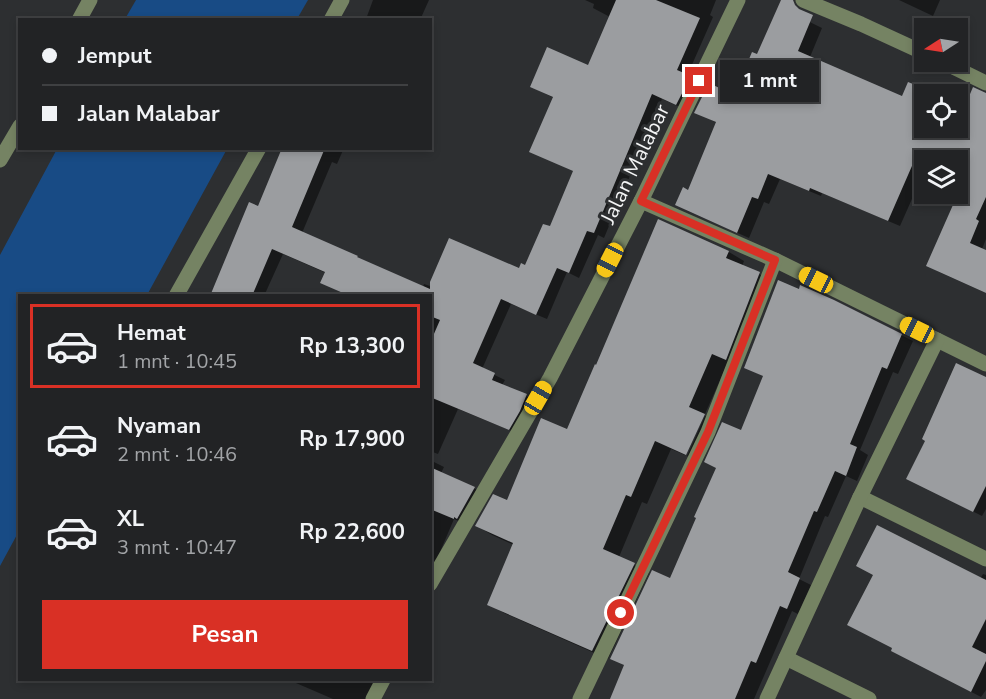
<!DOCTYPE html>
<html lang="id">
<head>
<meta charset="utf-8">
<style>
  :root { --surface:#222325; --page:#2e2f32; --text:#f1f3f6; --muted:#a2a4a7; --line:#3f4042; --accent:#d93025 }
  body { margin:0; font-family:"Nunito Sans",sans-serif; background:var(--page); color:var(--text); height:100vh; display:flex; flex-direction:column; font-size:22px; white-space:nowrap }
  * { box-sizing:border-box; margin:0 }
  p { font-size:20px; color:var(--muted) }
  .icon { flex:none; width:33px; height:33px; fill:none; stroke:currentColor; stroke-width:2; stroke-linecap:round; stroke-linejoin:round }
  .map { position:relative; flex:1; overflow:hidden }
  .details { position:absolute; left:18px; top:294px; width:414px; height:387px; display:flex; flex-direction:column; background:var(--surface); border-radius:0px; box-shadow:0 3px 9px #0003,0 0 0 2px var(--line) }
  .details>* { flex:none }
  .hud { position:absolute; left:18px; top:18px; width:414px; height:132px; border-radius:0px; box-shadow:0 3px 9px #0003,0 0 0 2px var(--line); display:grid; align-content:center; height:132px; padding:0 24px; background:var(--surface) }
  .needle { width:39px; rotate:258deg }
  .fabs { position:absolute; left:914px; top:18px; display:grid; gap:12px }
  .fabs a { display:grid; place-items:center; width:54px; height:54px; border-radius:0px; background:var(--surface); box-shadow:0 3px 9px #0003,0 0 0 2px var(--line); font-size:30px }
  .end { position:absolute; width:27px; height:27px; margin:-14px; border:8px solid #d93025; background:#fff; box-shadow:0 0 0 3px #fff }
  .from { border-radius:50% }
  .bubble { position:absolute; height:42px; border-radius:0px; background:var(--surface); box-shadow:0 3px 9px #0003,0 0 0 2px var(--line); font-size:20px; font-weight:700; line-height:42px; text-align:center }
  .car { position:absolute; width:18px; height:36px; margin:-18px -9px; border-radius:8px; box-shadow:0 0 4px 2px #0007; background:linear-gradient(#f5c518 24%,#345 0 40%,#f5c518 0 76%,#345 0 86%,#f5c518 0) }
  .hud b { display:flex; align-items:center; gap:21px; height:57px; font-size:22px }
  .hud b+b { border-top:2px solid var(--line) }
  .hud i { width:15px; height:15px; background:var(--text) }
  ul { padding:10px 0 0; list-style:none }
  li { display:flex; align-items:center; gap:18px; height:84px; margin:0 12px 9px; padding:0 12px; border:3px solid transparent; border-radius:0px }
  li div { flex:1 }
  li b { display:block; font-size:22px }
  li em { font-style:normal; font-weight:700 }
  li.current { border-color:var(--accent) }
  li>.icon { width:54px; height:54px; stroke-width:1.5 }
  .primary-button { display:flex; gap:12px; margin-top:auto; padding:12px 24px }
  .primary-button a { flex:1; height:69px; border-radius:0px; background:var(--accent); color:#fff; font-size:24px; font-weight:700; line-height:69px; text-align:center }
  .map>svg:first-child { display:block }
  .water { fill:#184b85 }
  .shadow { fill:#0007 }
  .building { fill:#9b9da0 }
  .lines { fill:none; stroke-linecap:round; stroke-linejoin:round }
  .minor { stroke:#758363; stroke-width:15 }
  .route { stroke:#d93025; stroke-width:8 }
  .labels { text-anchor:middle; stroke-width:6; stroke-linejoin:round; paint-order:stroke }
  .street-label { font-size:21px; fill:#f4f5f6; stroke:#2d2f31 }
</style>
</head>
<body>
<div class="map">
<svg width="986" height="699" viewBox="0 0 986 699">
  <rect width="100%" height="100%" fill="#2d2f31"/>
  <g class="water">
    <path d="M136 0H308L297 19H125Z"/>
    <path d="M57 149H227L147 295 20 296 19 531 0 566V255Z"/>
  </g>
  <g class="shadow">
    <path d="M373 0H429L420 20H360L361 17 366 19Z"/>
    <path d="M585 0H716L710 15 713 17 687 76 700 83 687 110 662 99 604 238 598 235 579 278 567 272 547 319 511 304 482 369 505 380 502 385 536 401 519 434 458 409 438 454 430 451V296L326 273 283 254 264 296H211L258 208 284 148H344L337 164 332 162 302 233 423 288 424 284 430 286 520 269 526 267 550 228 575 172 531 151 554 98 532 87 589 67 610 17 593 8 594 4Z"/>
    <path d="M899 0H940L933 16Z"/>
    <path d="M779 7 822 28 810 57 903 98 909 83 935 94H924V128H957V104L966 108 986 100V239L982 249 986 251V293L939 272 928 266 961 191 957 189V160H924V175L923 174 900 226 822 193 821 196 780 179 769 204 764 202 749 238 688 211 677 205 689 192 717 123 696 112 735 97 758 56Z"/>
    <path d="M729 252 744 261 742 266 759 274 774 282 741 367 728 362 705 414H703L685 455 671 449 647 504 642 502 619 557 649 573 608 659 504 613 489 604 514 545 492 535 477 526 507 502 567 431Z"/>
    <path d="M833 301 913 341 898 374 893 372 860 450 868 455 857 481 846 476 828 517 825 516 799 579 811 585 798 614 792 611 754 699H611L626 666 612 658 671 580 741 432 765 377 745 367Z"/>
    <path d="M986 379V509L982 516 917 483Z"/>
    <path d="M705 416 719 424 702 462 687 456Z"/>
    <path d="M430 460 444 467 441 473 484 493 463 523 454 519 434 566 430 565Z"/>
    <path d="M983 574 986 575V690L981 697 903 656 980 579Z"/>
    <path d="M289 680H376L374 699H333Z"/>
  </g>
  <g class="building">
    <path d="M616 0H656L700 18 677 70 691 76 676 105 652 94 594 233 587 231 569 273 557 268 536 315 501 299 473 363 495 373 492 380 527 394 520 411 509 430 430 397V343L440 320 430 316V296H350L320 283 325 272 272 249 252 296H210L249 202 258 206 282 148H325L292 227 358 256 357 257 430 289V282L449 238 519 268 521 263 525 265 543 224 550 226 573 171 529 152 553 97 530 87 547 47 588 65Z"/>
    <path d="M781 0H793L795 5 799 9 813 15 798 51 902 96 908 82 938 94H924V128H957V103L965 106 973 87 986 93V197L976 219 979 221 970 243 986 250V293L926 266 964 180 957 177V160H924V162L915 159 888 221 810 188 809 191 768 174 758 199 752 197 737 233 675 205 683 187 688 190 716 122 694 113 709 83 734 95 752 52 757 54Z"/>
    <path d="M658 219 729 251 726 258 760 272 726 360 712 354 689 407 705 414 686 455 655 441 631 497 626 495 603 549 635 563 592 651 487 605 513 543 475 526 493 494 507 500 541 418 567 429 595 364 596 365Z"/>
    <path d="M778 280 799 289 800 285 834 300 902 334 887 369 882 367 850 444 857 447 846 476 835 471 817 512 814 511 788 572 800 578 787 609 780 606 756 663 751 661 735 699H610L624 665 610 659 652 570 670 578 696 518 694 517 716 468 704 462 722 422 741 430 763 376 744 368Z"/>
    <path d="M956 363 986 377V486L973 512 906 479 925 441 922 439Z"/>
    <path d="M430 467 475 487 457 519 454 517V519L430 509Z"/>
    <path d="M877 525 986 580V619L972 647 986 654V661L971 692 891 651 892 648 847 625 873 575 856 566Z"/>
  </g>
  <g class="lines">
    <g class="minor">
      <path d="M803 0 861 24 924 53"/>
      <path d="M79 20 90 0"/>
      <path d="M331 20 342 0"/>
      <path d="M943 62 986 83"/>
      <path d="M0 160 20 126"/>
      <path d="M641 201 775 260 986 364"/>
      <path d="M176 296 259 148"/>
      <path d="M860 497 986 559"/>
      <path d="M430 584 550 378 641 201 738 0"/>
      <path d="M786 658 869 699"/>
      <path d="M373 699 383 680"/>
      <path d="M580 699 708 432 775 260"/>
      <path d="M767 699 860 497 937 340"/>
    </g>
  </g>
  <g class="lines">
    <path class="route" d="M621 613 708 432 775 260 641 201 699 81"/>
  </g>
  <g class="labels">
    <g class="street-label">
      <text transform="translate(635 164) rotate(-64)" y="7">Jalan Malabar</text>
    </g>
  </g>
</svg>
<div class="fabs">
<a><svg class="needle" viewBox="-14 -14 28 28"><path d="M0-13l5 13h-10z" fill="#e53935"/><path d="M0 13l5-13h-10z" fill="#a2a4a7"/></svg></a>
<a><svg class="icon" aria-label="locate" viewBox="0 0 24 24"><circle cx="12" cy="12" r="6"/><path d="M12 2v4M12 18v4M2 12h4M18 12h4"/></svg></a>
<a><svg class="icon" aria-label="layers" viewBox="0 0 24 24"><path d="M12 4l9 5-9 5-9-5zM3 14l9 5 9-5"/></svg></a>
</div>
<i class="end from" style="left:621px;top:613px"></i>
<i class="end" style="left:699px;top:81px"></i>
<div class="bubble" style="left:720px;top:60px;width:99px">1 mnt</div>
<i class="car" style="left:610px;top:260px;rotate:207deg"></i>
<i class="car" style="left:816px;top:280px;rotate:296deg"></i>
<i class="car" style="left:917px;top:330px;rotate:296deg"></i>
<i class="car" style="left:538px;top:398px;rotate:30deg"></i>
<div class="hud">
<b><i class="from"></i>Jemput</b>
<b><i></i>Jalan Malabar</b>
</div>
<section class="details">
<ul>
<li class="current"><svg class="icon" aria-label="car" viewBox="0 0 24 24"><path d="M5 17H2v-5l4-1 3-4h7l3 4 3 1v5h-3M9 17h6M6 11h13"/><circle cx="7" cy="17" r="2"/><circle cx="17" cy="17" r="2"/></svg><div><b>Hemat</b><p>1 mnt · 10:45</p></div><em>Rp 13,300</em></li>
<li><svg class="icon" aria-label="car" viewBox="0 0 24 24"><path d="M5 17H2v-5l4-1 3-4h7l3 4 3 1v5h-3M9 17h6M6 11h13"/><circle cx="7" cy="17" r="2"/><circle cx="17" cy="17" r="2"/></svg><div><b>Nyaman</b><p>2 mnt · 10:46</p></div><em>Rp 17,900</em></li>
<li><svg class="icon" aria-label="car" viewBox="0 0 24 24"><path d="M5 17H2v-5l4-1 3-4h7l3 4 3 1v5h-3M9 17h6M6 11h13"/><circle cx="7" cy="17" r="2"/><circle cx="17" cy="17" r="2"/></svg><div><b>XL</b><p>3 mnt · 10:47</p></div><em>Rp 22,600</em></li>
</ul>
<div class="primary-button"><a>Pesan</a></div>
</section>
</div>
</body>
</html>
